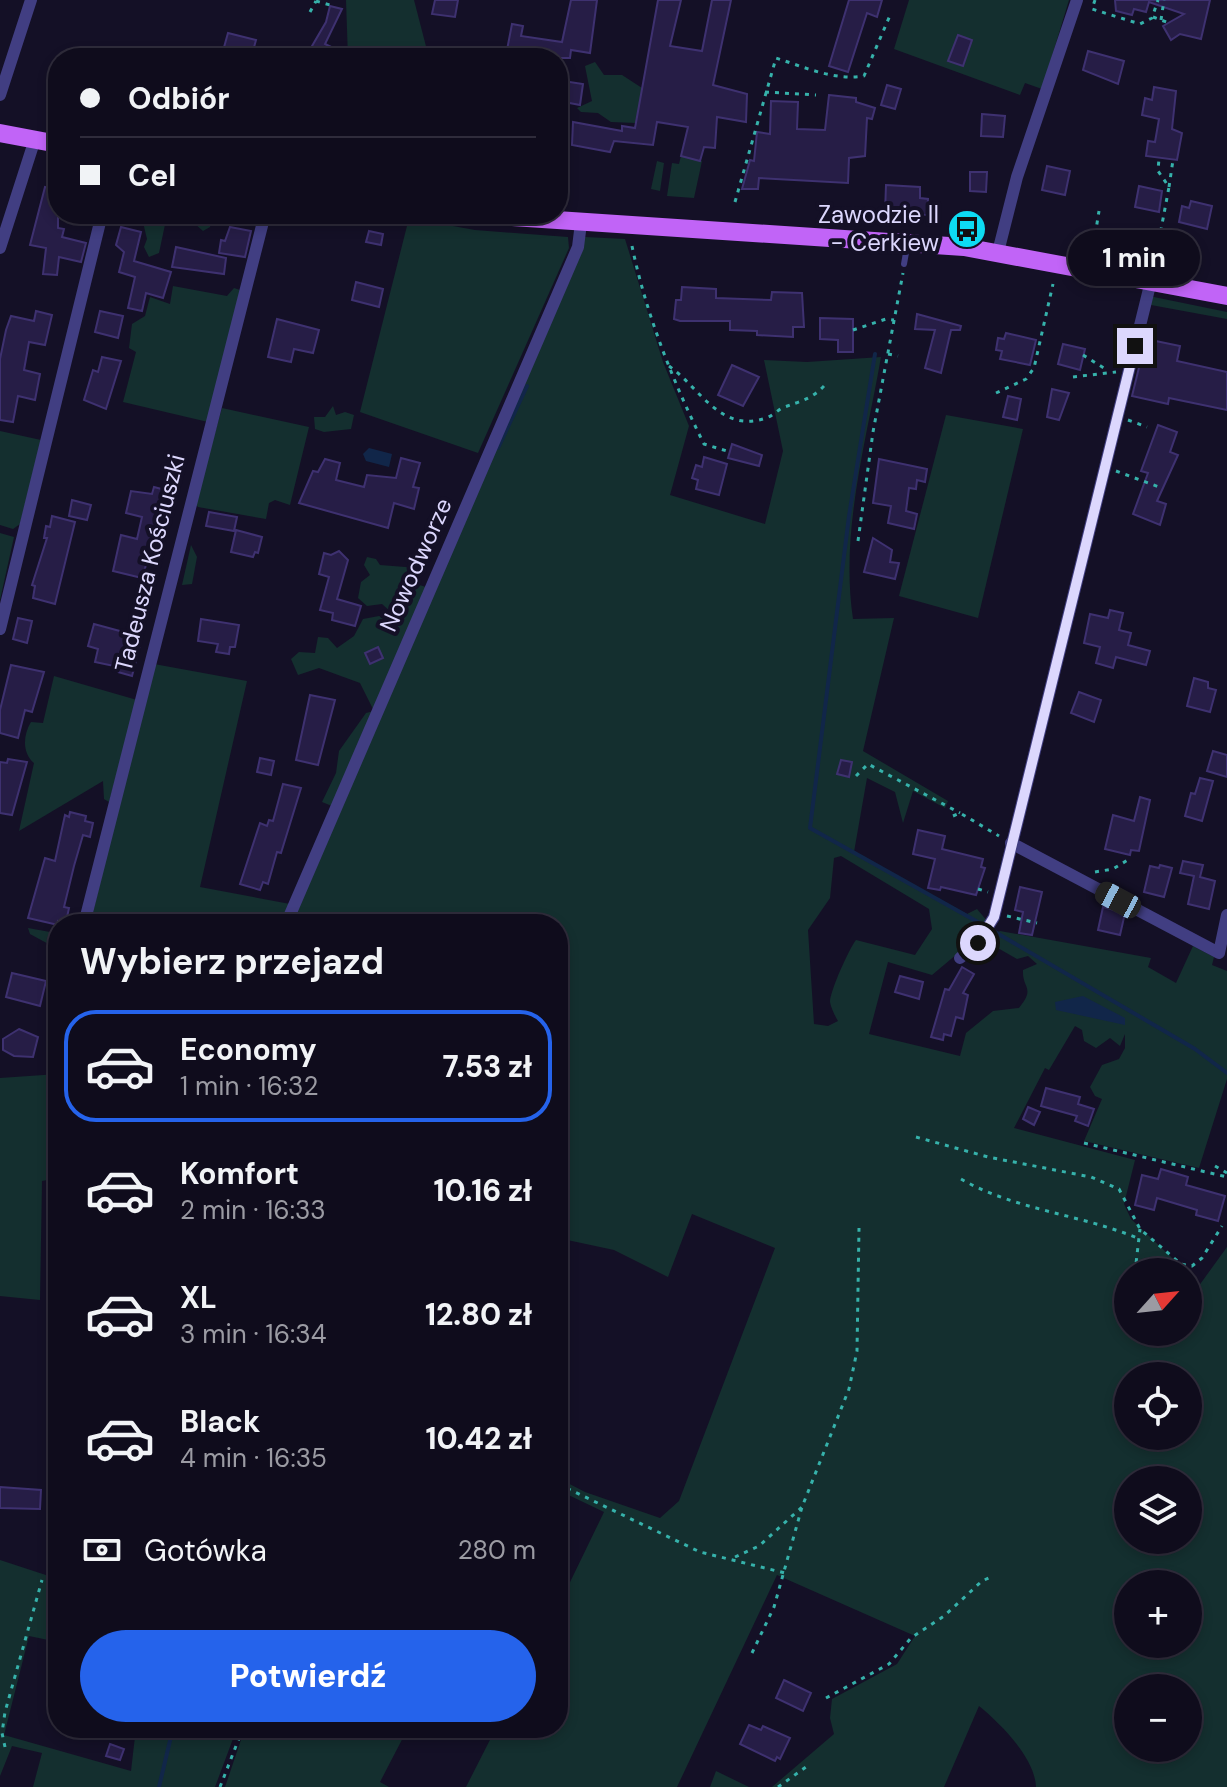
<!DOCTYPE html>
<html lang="pl">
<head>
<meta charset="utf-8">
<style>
  :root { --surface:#0f0c1c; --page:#181525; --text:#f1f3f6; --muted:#9b9ba3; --line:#2f2c3b; --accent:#2563eb }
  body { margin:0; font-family:"DM Sans",sans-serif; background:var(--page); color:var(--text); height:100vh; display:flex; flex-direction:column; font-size:30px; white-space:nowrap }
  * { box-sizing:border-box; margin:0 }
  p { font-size:26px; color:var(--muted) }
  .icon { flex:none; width:44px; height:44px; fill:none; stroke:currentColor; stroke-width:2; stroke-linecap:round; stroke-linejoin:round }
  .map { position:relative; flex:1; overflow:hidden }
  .side { position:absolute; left:48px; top:914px; width:520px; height:824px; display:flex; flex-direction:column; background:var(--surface); border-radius:32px; box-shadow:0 4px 12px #0003,0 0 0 2px var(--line) }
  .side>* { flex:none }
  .hud { position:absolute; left:48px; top:48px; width:520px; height:176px; border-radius:32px; box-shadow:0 4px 12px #0003,0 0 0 2px var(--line); display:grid; align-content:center; height:176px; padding:0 32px; background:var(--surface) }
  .needle { width:52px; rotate:63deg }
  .tools { position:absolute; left:1114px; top:1258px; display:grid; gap:16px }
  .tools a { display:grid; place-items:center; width:88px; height:88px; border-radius:50%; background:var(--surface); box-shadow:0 4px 12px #0003,0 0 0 2px var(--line); font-size:40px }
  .end { position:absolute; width:36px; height:36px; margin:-18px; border:10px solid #dcd7fd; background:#111; box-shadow:0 0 0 4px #111 }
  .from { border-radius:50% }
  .bubble { position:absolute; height:56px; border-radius:28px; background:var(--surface); box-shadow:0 4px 12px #0003,0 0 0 2px var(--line); font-size:26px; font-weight:800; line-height:56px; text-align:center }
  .car { position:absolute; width:24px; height:48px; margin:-24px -12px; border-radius:10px; box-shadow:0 0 6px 2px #0007; background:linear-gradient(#222 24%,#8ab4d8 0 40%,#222 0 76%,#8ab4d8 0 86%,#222 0) }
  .hud b { display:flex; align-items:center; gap:28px; height:76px; font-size:30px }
  .hud b+b { border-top:2px solid var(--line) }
  .hud i { width:20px; height:20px; background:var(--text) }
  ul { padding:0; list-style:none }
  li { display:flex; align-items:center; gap:24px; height:112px; margin:0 16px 12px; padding:0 16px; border:4px solid transparent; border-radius:32px }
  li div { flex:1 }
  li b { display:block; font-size:30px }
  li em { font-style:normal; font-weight:800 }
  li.selected { border-color:var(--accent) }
  li>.icon { width:72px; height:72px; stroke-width:1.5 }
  h2 { padding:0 32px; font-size:36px; line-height:96px }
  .pay { display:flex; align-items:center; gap:20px; height:88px; padding:0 32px; font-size:30px }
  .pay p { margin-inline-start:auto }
  .action { display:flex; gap:16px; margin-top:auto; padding:16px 32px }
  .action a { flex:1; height:92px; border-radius:48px; background:var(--accent); color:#fff; font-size:32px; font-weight:800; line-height:92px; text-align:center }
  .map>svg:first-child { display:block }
  .green { fill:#142f2f; fill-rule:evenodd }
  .water { fill:#112649 }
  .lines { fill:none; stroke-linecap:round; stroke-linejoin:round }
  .stream { stroke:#112649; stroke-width:4 }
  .building { fill:#261d46; stroke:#3e3170; stroke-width:2 }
  .path { stroke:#36b2ab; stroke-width:3; stroke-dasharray:4 6; stroke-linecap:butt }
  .service { stroke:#413e82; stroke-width:6 }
  .minor { stroke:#413e82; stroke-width:12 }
  .primary { stroke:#c164f7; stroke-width:18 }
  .route { stroke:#dcd7fd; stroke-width:10 }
  .labels { text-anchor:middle; stroke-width:8; stroke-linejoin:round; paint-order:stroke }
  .poi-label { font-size:24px; fill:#dcd7fd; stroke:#141026; text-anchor:end }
  .street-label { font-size:24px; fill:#dcd7fd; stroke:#141026 }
</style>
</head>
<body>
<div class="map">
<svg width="1227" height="1787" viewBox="0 0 1227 1787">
  <rect width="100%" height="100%" fill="#141026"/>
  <g class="green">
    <path d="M346 0H414L429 58H348Z"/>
    <path d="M909 0H1069L1042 89 1025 83 1020 95 894 49Z"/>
    <path d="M595 62 604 75H622L642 88 636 123 611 122 598 113 581 112 577 108 592 101 585 66Z"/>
    <path d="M681 156 702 161 694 198 667 196 672 163 679 164Z"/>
    <path d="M657 161 664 163 660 191 651 189Z"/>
    <path d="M146 214 167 215 159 253 149 257 144 247 147 239 142 218Z"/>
    <path d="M191 214 213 217 210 227 203 231 195 224Z"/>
    <path d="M409 218 475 230 568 237 569 248 478 453 360 412Z"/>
    <path d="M585 237 625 239 663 362 689 426 670 495 765 524 783 451 764 360 807 362 881 357C866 443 840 532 853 619L894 618 863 751 948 801 945 808 913 791 903 823 895 792 867 778 854 852 967 914 977 909 988 922 982 933 932 975 888 962 869 1034 960 1056 966 1033 993 1011 1019 1008C1036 987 1022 989 1023 970L1037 964 1028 956 1017 959 989 943 987 938 1000 931 1151 958 1148 967 1176 983 1193 946 1214 957 1212 965 1227 971V1079L1199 1168 1084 1141 1102 1099 1095 1096 1090 1087 1102 1065 1119 1059 1125 1048V1034L1120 1046 1110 1038 1096 1048 1084 1041 1082 1030 1075 1026 1049 1070 1045 1068 1014 1128 1135 1160 1124 1204 1131 1219 1187 1272H1128V1332H1188V1276L1193 1294 1227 1247V1787H1036C1035 1758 1001 1724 979 1706L944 1787H772L834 1734 830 1718 832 1699 897 1664 915 1636 777 1575 677 1787H466L496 1728H558V1607L604 1512 558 1490V1478L585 1492 660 1518 679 1501 775 1248 692 1214 668 1277 614 1250 558 1238V924H288L337 808 322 802 336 773 339 751 366 713 374 711 360 683 319 668 298 675 291 659 299 652 315 653 318 637 328 638 337 648 354 636 363 619 379 616 389 620 391 612 382 604 367 606 358 598 361 582 370 575 364 565 367 557 376 559 380 565 418 568 413 583 426 587 464 517ZM841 856 929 909 932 929 915 955 856 940C849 949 830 991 830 1002 831 1008 835 1016 838 1021L828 1026 814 1024 808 930 830 898 834 858ZM1128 1376H1188V1436H1128ZM1128 1480H1188V1540H1128ZM1128 1584H1188V1644H1128ZM1128 1688H1188V1748H1128Z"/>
    <path d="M173 286 227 296 234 288 240 290 208 422 123 402 136 352 129 348 132 324 145 316 150 297 170 304Z"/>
    <path d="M1149 296 1227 312V319L1151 305Z"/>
    <path d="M333 406 336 415 345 412 354 415 351 429 324 432 315 429 314 417H325Z"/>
    <path d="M222 408 309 427 290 505 275 500 269 503 266 519 198 507 195 503Z"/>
    <path d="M946 415 1023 429 978 618 899 596Z"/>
    <path d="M0 431 41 440 20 524 13 529 0 525Z"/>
    <path d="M0 533 14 537 0 600Z"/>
    <path d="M191 545 197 557 192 584 182 585Z"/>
    <path d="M154 664 247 681 200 887 290 904 282 924H90Z"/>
    <path d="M54 676 137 700 109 802 104 799 103 781 19 831 34 763C22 753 23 735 31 722L43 723Z"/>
    <path d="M54 927H58V973L52 966 54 947 30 934 28 928 50 932Z"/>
    <path d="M58 1074V1178L42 1181 40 1300 0 1296V1078Z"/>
    <path d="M0 1560 58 1579V1642L29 1636 4 1735 131 1771 136 1728H237L215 1787H33L42 1753 12 1746 0 1776Z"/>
    <path d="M245 1728H408L380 1782 389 1787H225Z"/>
    <path d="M716 1771 749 1787H710Z"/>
  </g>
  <g class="water">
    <path d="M369 448 392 454 389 467 366 461 363 454Z"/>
    <path d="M1083 996 1125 1018V1025L1056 1010 1055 1002Z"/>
  </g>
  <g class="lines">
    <g class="stream">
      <path d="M875 354 849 516 810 828 985 926"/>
      <path d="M498 448 527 386"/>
      <path d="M990 929 1195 1049 1227 1073"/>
      <path d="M159 1787 173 1728"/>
    </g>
  </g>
  <g class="building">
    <path d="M435 0H458L455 17 432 14Z"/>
    <path d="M571 0H597L590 53 571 50 570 58H529L530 54 507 50 512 24 523 26 521 36 562 42Z"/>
    <path d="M658 0H681L670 46 702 51 712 0H731L713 85 747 94 746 122 717 117 715 148 704 147 700 161 681 156 688 127 657 122 653 145 614 141 610 152 572 145 573 122 622 131V126L635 128Z"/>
    <path d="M849 0H882L877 17 867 13 848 72 829 66Z"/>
    <path d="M1115 0H1210L1201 39 1180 34 1171 40 1163 26 1184 14 1149 2 1146 12 1134 9 1132 15 1116 11Z"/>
    <path d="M330 6 342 9 325 44 354 58H305L326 22Z"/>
    <path d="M228 33 256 40 251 58H221Z"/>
    <path d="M958 35 972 40 963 66 948 61Z"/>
    <path d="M1088 51 1124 61 1118 84 1083 70Z"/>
    <path d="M563 81 583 84 580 105 559 101Z"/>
    <path d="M887 85 901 89 895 109 881 105Z"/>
    <path d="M1154 87 1176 91 1172 129 1182 133 1177 160 1146 156 1148 141 1155 142 1159 119 1142 115 1145 98 1152 100Z"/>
    <path d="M829 95 856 98V102L875 108 872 119 867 118 865 156 849 158 848 183 759 178 758 189H742L750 160 754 161 757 132 770 134 771 101 798 102 797 129 825 130Z"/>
    <path d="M982 114 1005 116 1003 137 981 136Z"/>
    <path d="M1047 166 1070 171 1065 195 1042 190Z"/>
    <path d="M970 172H987L986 192 970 191Z"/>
    <path d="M886 185 920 187V198L928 199 927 215 885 213Z"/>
    <path d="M1139 186 1162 191 1159 212 1135 207Z"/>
    <path d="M45 187 58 190V228L64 229 62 237 86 243 81 262 59 257 57 275 43 274 46 248 30 245Z"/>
    <path d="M1191 201 1212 206 1207 229 1179 222 1182 206 1189 208Z"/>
    <path d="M121 227 141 232 134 261 171 272 163 298 146 293 142 311 128 308 135 277 119 272 124 252 116 245Z"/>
    <path d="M230 227 251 231 245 257 219 253 221 240 225 241Z"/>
    <path d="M369 231 383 234 381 245 366 242Z"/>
    <path d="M176 247 226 258 224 274 172 267Z"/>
    <path d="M356 282 383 289 379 307 352 300Z"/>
    <path d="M682 287 716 289V298L771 300 772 292 802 293 804 327H793V337L757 335V331L730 330V321H680L674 319 676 300H681Z"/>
    <path d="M36 311 52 315 45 345 29 342 24 370 40 374 35 400 18 396 13 422 0 420V359L6 330 11 316 34 321Z"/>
    <path d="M100 311 123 316 118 338 95 332Z"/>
    <path d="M917 314 961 326 960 330H951L941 373 925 368 935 330 915 329Z"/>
    <path d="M820 318 853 319V352H838V340L820 339Z"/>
    <path d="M277 319 319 330 313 353 294 349 291 362 268 357Z"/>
    <path d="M1006 333 1036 340 1030 365 1000 359 1002 351 996 350 998 338 1004 339Z"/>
    <path d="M1146 339 1180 346 1177 361 1227 372V410L1169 398 1168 404 1132 396Z"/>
    <path d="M1063 344 1085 349 1080 370 1058 364Z"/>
    <path d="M102 357 121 361 106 409 84 400 93 370 98 372Z"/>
    <path d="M732 365 759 377 743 406 718 395Z"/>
    <path d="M1052 389 1069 393 1059 420 1047 417Z"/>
    <path d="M1008 396 1021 399 1017 420 1003 417Z"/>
    <path d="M1158 425 1177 432 1170 452 1178 455 1157 501 1166 504 1160 525 1133 514 1148 473 1141 471Z"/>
    <path d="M732 444 762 455 759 466 728 458Z"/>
    <path d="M704 457 727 464 719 495 696 489 698 480 692 478 696 465 702 467Z"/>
    <path d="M401 458 420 463 413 487 419 488 414 509 394 503 388 528 299 503 313 471 318 472 325 459 340 463 336 480 364 487 367 475 396 478Z"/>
    <path d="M879 459 927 469 925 482 917 480 916 489 909 488 906 511 917 514 914 529 888 523 891 506 873 503Z"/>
    <path d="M154 487 169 491 142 578 113 571 121 535 137 539 142 517 126 513 131 491 152 494Z"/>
    <path d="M72 500 91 505 87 520 69 516Z"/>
    <path d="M209 512 237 517 234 531 206 526Z"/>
    <path d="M52 516 75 522 55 604 33 598 35 586 32 585 47 538H44L46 526 50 527Z"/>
    <path d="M236 530 262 537 258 553 255 552 253 557 231 552Z"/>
    <path d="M873 538 892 550 890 562 899 563 895 579 864 572Z"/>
    <path d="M339 551 348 560 337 599 361 606 355 626 332 620 333 613 320 610 329 577 319 574 324 553 331 555Z"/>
    <path d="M1110 610 1123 613 1119 630 1131 633 1128 645 1150 651 1146 665 1116 657 1113 668 1096 663 1100 647 1084 643 1090 614 1108 618Z"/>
    <path d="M18 618 32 621 27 643 13 639Z"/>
    <path d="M201 619 239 625 235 647H230L229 654 216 652 218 644 198 641Z"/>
    <path d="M94 624 142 637 132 676 118 672 119 667 95 662 98 649 88 646Z"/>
    <path d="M378 647 383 658 370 664 365 653Z"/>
    <path d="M11 665 44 672 32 712 25 710 18 738 0 733V710Z"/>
    <path d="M1194 678 1208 682V688L1216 690 1210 712 1187 706Z"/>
    <path d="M1079 692 1101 700 1094 722 1071 713Z"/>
    <path d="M310 695 335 700 318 765 296 760Z"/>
    <path d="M1213 751 1227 755V777L1207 771Z"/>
    <path d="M260 758 274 761 271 775 257 772Z"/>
    <path d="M8 759 27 762 12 815 0 813V762L7 763Z"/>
    <path d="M841 760 852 762 849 777 837 774Z"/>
    <path d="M1200 778 1213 781 1202 821 1185 816 1191 793 1195 794Z"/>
    <path d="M283 784 301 788 281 853 277 852 268 884 263 882 260 890 240 884 260 823 267 826 269 820 273 821Z"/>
    <path d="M1140 797 1150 800 1139 851 1131 850 1130 855 1105 849 1113 815 1134 821Z"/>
    <path d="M70 812 86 816 85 821 93 823 90 837 83 835 74 866 64 907 69 908 66 922 58 921V925L28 918 45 858 55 861 65 815 69 817Z"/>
    <path d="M918 830 945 836 942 849 983 859 981 867 985 868 976 895 941 887 940 890 928 888 935 859 913 854Z"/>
    <path d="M1183 861 1203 865 1200 877 1215 881 1209 909 1188 904 1194 876 1180 873Z"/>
    <path d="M1160 865 1172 868 1164 897 1144 892 1150 866 1159 868Z"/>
    <path d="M1020 887 1042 892 1032 935 1019 933 1023 912 1015 910Z"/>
    <path d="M1103 907 1125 913 1120 935 1098 930Z"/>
    <path d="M962 967 974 974 963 993 968 995 963 1019 956 1017 951 1036 944 1034 943 1040 931 1037 945 989 949 990Z"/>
    <path d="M12 973 46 981 40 1006 6 997Z"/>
    <path d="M900 976 923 982 919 999 895 992Z"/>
    <path d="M19 1029 38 1037 33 1057 14 1056 3 1050V1039Z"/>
    <path d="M1046 1088 1080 1097 1078 1104 1094 1109 1088 1126 1075 1121 1077 1116 1041 1106Z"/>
    <path d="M1028 1107 1040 1112 1034 1125 1023 1119Z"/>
    <path d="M1161 1169 1188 1177 1186 1185 1225 1196 1218 1221 1196 1215 1197 1210 1157 1198 1154 1210 1135 1205 1142 1175 1158 1179Z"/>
    <path d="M0 1487 41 1490 40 1509 0 1508Z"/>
    <path d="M784 1680 811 1693 803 1711 776 1698Z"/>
    <path d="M749 1725 761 1730 763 1726 790 1738 780 1759 777 1757 775 1761 740 1744Z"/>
    <path d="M110 1744 124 1749 120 1760 106 1756Z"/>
  </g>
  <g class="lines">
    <g class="path">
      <path d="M1095 0 1092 9 1140 24 1152 18 1158 0"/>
      <path d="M316 1 330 5"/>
      <path d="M310 12 316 1"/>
      <path d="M1153 17 1169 23"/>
      <path d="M1161 20 1164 0"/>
      <path d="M765 92 816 95"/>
      <path d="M1169 187 1173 160"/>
      <path d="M735 202 776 58C804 67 835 81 864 76L891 13"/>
      <path d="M632 246C646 314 673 382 704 444L730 452"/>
      <path d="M1157 251 1169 187 1158 171 1159 158"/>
      <path d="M1092 254 1099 211"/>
      <path d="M853 330 886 319 894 320"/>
      <path d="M888 354 898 356"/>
      <path d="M1083 355 1107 370"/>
      <path d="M669 366C700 388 721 434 766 418 772 416 777 411 782 408 800 401 811 400 825 385"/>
      <path d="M1073 377 1116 372"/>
      <path d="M996 393 1026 379 1034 368 1053 284"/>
      <path d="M1128 420 1147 427"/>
      <path d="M1116 471 1159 487"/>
      <path d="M858 541 873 432 903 273"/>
      <path d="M856 776 868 764 960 813"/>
      <path d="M953 816 960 813 999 836"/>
      <path d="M1095 872 1113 869 1131 858"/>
      <path d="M978 889 988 892"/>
      <path d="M1007 916 1037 923"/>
      <path d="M916 1137 988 1157 1091 1177 1119 1189 1140 1229 1181 1264 1192 1266 1202 1258 1222 1226"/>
      <path d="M1084 1143 1227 1177"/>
      <path d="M1215 1166 1227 1173"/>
      <path d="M961 1179C1015 1210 1080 1214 1140 1239"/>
      <path d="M1135 1272 1140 1229"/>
      <path d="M558 1484 700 1552 785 1573"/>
      <path d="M735 1557 759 1546 802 1507"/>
      <path d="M752 1653 774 1607 802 1507 849 1389 857 1351 859 1228"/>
      <path d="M826 1698 889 1664 911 1638 944 1616 982 1581 993 1576"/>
      <path d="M5 1747 2 1733 5 1712 42 1580"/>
      <path d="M220 1787 243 1728"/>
      <path d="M778 1787 806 1767"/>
    </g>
    <path class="service" d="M904 264 907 247"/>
    <g class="minor">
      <path d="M0 95 31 0"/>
      <path d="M0 248 35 139"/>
      <path d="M998 252 1017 177 1077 0"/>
      <path d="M0 629 102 214"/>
      <path d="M1011 843 1219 953 1227 915"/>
      <path d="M84 924 265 214"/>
      <path d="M286 924 578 247 581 223"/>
      <path d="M960 958 978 943 994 917 1151 281"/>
      <path d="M54 1044 58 1029"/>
    </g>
    <g class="primary">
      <path d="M0 133 58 144"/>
      <path d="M468 214 964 247 1227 296"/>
    </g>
  </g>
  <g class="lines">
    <path class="route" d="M978 943 994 917 1135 346"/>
  </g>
  <defs>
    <g id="bus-disc" transform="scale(2)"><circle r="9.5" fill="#0ddbf3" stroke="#141026"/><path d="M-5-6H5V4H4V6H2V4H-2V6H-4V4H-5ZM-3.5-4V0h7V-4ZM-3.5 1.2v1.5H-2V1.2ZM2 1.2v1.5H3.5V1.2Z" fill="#111"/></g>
  </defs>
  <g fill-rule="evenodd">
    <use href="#bus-disc" x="967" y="229"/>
  </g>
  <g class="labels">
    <g class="poi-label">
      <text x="939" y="223">Zawodzie II<tspan x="939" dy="28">- Cerkiew</tspan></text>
    </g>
    <g class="street-label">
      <text transform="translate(150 563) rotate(-76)" y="8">Tadeusza Kościuszki</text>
      <text transform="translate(416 565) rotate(-66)" y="8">Nowodworze</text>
    </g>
  </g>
</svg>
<div class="tools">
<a><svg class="needle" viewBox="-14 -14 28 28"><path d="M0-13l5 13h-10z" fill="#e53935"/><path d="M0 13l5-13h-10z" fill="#9b9ba3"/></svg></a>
<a><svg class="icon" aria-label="locate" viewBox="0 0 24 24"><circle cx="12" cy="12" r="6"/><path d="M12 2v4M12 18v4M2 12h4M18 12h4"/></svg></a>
<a><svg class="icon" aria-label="layers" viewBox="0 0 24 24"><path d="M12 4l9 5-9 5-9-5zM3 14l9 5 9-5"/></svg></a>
<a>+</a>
<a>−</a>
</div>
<i class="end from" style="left:978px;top:943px"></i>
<i class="end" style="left:1135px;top:346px"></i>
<div class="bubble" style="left:1068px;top:230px;width:132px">1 min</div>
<i class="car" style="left:1118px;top:900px;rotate:298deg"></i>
<div class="hud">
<b><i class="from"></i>Odbiór</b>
<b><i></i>Cel</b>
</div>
<section class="side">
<h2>Wybierz przejazd</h2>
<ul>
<li class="selected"><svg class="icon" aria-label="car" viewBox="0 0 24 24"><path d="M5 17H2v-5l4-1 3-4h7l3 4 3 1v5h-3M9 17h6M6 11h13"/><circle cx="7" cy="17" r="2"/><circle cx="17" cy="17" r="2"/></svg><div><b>Economy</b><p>1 min · 16:32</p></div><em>7.53 zł</em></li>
<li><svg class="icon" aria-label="car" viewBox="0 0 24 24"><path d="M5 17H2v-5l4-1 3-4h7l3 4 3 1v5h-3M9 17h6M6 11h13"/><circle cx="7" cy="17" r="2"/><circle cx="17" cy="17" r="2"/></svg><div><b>Komfort</b><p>2 min · 16:33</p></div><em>10.16 zł</em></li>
<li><svg class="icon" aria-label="car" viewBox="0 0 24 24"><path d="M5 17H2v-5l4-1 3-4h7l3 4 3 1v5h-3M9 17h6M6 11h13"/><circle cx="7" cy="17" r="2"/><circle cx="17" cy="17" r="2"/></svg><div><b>XL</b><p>3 min · 16:34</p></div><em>12.80 zł</em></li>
<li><svg class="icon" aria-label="car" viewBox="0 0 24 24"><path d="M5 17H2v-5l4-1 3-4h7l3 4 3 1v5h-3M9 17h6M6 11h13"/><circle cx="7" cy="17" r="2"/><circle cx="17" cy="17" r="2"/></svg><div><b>Black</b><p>4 min · 16:35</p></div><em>10.42 zł</em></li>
</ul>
<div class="pay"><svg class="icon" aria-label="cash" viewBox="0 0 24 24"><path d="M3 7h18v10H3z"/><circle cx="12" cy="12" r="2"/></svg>Gotówka<p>280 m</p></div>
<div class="action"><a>Potwierdź</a></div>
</section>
</div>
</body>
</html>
